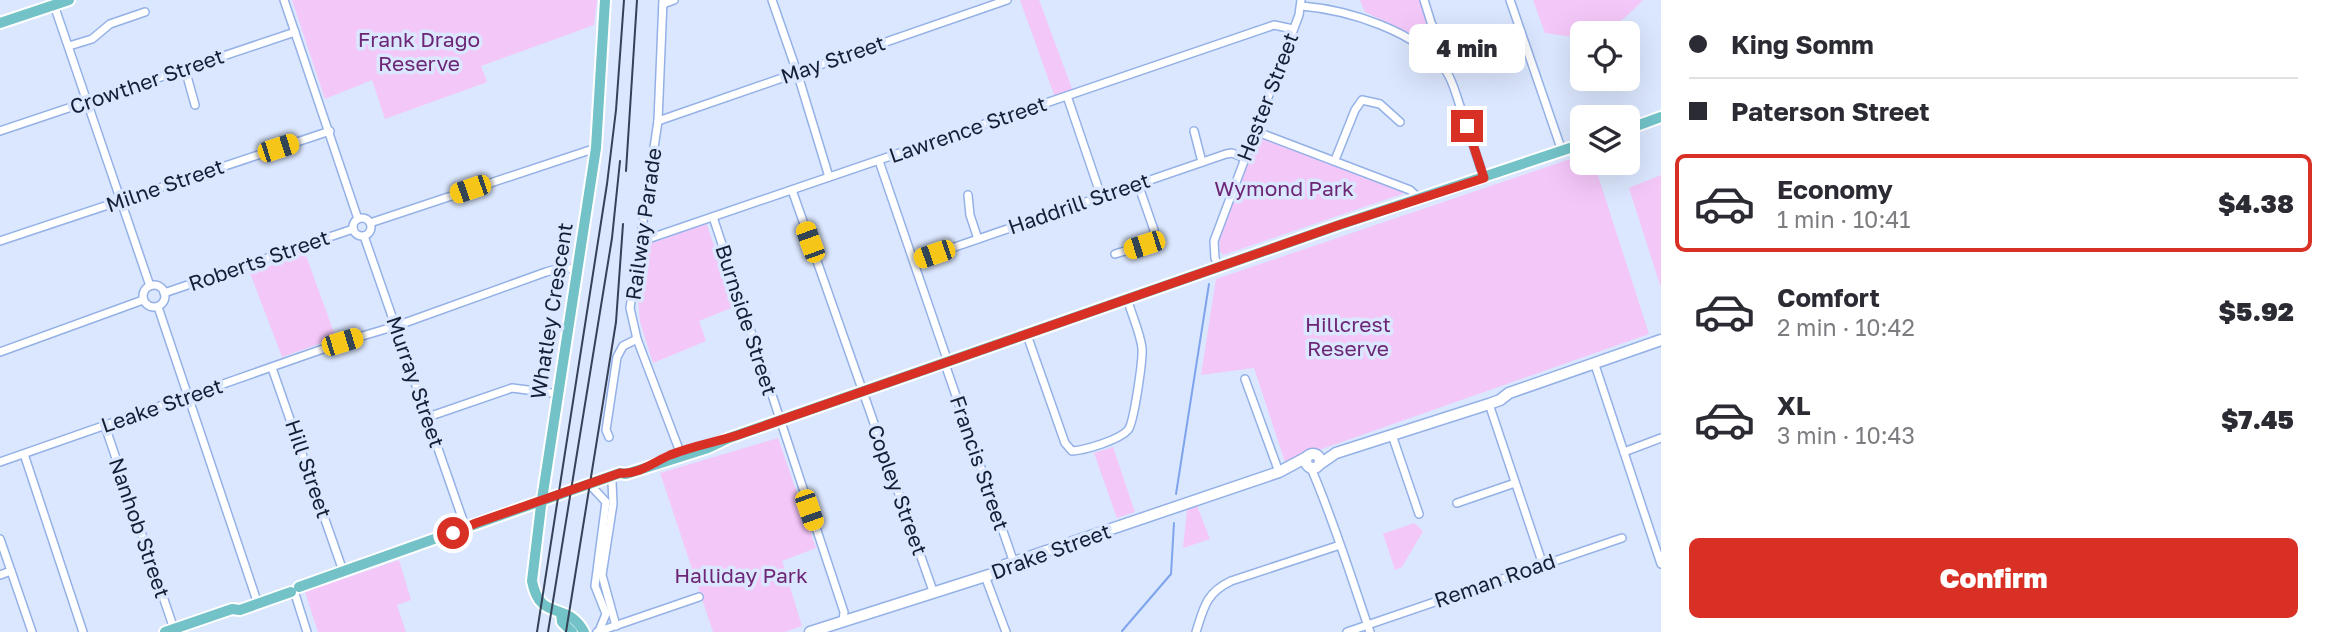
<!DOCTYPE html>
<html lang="en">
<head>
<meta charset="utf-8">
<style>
  :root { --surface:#fff; --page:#f2f2f3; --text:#2b2b33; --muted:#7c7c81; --line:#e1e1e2; --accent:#d93025 }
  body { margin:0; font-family:"Golos Text",sans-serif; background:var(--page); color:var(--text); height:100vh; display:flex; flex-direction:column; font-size:26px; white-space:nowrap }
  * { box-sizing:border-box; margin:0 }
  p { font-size:23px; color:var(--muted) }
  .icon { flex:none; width:38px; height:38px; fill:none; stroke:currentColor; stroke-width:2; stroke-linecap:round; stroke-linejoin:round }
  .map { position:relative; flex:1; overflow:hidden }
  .side { display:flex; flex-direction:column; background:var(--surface); width:665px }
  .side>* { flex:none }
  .top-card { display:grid; align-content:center; height:154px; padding:0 28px; background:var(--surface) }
  .buttons { position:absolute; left:1570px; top:21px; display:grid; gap:14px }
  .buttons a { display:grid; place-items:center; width:70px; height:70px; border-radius:10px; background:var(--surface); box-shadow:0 7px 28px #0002; font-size:35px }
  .end { position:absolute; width:32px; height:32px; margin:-16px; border:9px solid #d93025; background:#fff; box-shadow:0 0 0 4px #fff }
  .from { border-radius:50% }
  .bubble { position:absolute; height:49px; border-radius:10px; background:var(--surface); box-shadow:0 7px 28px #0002; font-size:23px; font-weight:800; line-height:49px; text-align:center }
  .car { position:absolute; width:21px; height:42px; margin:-21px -10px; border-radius:9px; box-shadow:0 0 5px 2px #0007; background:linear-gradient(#f5c518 24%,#345 0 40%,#f5c518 0 76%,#345 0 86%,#f5c518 0) }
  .top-card b { display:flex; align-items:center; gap:24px; height:66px; font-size:26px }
  .top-card b+b { border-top:2px solid var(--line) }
  .top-card i { width:18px; height:18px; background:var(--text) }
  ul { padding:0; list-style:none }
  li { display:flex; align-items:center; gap:21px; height:98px; margin:0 14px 10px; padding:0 14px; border:4px solid transparent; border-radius:10px }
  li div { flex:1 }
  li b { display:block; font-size:26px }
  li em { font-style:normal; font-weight:800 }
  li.on { border-color:var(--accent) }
  li>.icon { width:63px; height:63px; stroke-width:1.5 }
  .primary-button { display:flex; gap:14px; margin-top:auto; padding:14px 28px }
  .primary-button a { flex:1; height:80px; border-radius:10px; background:var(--accent); color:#fff; font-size:28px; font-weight:800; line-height:80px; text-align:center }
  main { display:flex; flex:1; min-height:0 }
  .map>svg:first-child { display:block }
  .green { fill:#f4c7f9 }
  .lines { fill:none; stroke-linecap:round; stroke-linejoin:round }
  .stream { stroke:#7ea4ed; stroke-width:2 }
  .street-casing { stroke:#94b1e7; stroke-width:10 }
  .secondary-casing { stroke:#94b1e7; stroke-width:13 }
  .primary-casing { stroke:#fff; stroke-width:14 }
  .street { stroke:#fff; stroke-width:7 }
  .secondary { stroke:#fff; stroke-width:10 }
  .primary { stroke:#72c2c7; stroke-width:10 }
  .rail { stroke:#364056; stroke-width:2 }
  .route { stroke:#d93025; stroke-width:9 }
  .labels { text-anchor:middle; stroke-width:7; stroke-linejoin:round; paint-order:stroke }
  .park-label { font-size:21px; fill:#6d2676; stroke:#dbe7fe }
  .street-label { font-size:21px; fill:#151f34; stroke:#dbe7fe }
</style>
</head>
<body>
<main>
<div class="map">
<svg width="1661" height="632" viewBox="0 0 1661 632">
  <rect width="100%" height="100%" fill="#dbe7fe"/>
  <g class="green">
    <path d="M292 0H597L594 25 481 66 487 82 385 119 372 80 325 99Z"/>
    <path d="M1020 0H1039L1074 94 1056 100Z"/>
    <path d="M1360 0H1419L1428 24 1422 32 1414 35 1365 12Z"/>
    <path d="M1533 0H1643C1623 20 1612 33 1582 33L1580 38 1545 33Z"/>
    <path d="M1266 136 1405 188V193L1223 255 1220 251 1219 238 1258 138Z"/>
    <path d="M1582 155V163H1594L1649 334 1285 462 1254 368 1201 375 1216 279Z"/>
    <path d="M1661 175V288L1629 188Z"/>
    <path d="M706 223 736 306 699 321 706 341 653 363 640 322 638 299 650 244Z"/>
    <path d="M305 253 336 338 282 357 250 273Z"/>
    <path d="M778 438 816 548 782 561 802 626 785 632H713L660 473Z"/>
    <path d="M1113 447 1135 512 1117 518 1094 453Z"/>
    <path d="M1197 506 1210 539 1183 548 1187 510Z"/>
    <path d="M1414 523 1423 531 1402 567 1395 570 1383 534Z"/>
    <path d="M399 560 411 600 397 605 406 632H318L305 592Z"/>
  </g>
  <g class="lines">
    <g class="stream">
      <path d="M1176 494 1209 284"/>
      <path d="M1122 631 1171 574 1174 523"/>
    </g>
    <g class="street-casing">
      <g id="street">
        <path d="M284 0 358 219"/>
        <path d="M663 0 658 121 630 308 637 339 680 452"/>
        <path d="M772 0 797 72 829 177"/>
        <path d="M1424 0 1445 67"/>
        <path d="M1510 0 1562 151"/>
        <path d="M663 4 674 0"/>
        <path d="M54 5 150 286"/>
        <path d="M1302 6C1348 10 1418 31 1446 71 1453 81 1456 95 1460 106 1468 130 1476 154 1484 178"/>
        <path d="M1413 40 1433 26"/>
        <path d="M69 46 92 39 110 24 145 12"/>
        <path d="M185 69 195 105"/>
        <path d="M1067 96 1101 196"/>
        <path d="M658 121 1007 0"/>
        <path d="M0 131 295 32"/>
        <path d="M1194 131 1202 162"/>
        <path d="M1255 131 1410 190 1420 199"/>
        <path d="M1335 160 1355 110 1362 100 1380 104 1400 122"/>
        <path d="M879 161 948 362"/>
        <path d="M792 190 933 591"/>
        <path d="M968 195 970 215 978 239"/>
        <path d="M713 217 844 612 843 621"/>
        <circle cx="362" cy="227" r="9"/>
        <path d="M370 223 596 148"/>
        <path d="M364 236 466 529"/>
        <path d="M0 241 330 131"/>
        <path d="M642 241 1274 25 1293 29"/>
        <path d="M1115 254 1144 245 1153 238 1154 230 1138 184"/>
        <path d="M914 261 1226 154 1232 153 1244 158"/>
        <path d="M1219 268 1215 258 1214 241 1299 15 1301 0"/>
        <circle cx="154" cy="296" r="11"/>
        <path d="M164 293 353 229"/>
        <path d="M158 307 258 604"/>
        <path d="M1027 335 1065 443 1072 451C1086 450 1119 440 1128 430 1134 423 1143 359 1142 348 1140 332 1132 316 1128 301"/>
        <path d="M342 342 396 326 546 272 557 269 578 268"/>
        <path d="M0 352 143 300"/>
        <path d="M945 364 1014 563"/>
        <path d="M1595 365 1661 564"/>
        <path d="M272 368 343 571"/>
        <path d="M1245 379 1279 472"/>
        <path d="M1489 404 1543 565"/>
        <path d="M428 417 512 388 559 394"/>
        <path d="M105 426 174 629"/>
        <path d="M1392 435 1419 514"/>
        <path d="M609 437 606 430 617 357 623 346 637 339"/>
        <path d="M1624 452 1661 438"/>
        <path d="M24 454 83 632"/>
        <path d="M0 462 323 349"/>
        <path d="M1311 468C1334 521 1351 577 1370 632"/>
        <path d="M612 482 613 504 602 575 616 626"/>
        <path d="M593 488 606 502 595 586 606 614 599 631"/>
        <path d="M1457 503 1515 483"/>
        <path d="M0 539 32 632"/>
        <path d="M0 575 11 571"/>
        <path d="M985 576 1006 632"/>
        <path d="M295 594 307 632"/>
        <path d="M597 632 699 597"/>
        <path d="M1196 632C1204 607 1206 593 1231 581L1340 545"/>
        <path d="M1347 632 1622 538"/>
      </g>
    </g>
    <g class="secondary-casing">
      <g id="secondary">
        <circle cx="1313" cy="461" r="7"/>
        <path d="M1320 464 1336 453 1489 404 1500 400 1509 393 1661 340"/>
        <path d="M810 632 992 574 1005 565 1279 472 1307 457"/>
      </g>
    </g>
    <g class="primary-casing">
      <g id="primary">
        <path d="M0 23 69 0"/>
        <path d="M1628 129 1661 117"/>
        <path d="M299 587 620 473 626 474 708 448 729 438 1339 225 1582 144"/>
        <path d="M561 613 562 622 572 632"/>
        <path d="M165 632 232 609 240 610 291 592"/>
        <path d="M584 632C567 600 540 623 532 581L541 506 596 148 605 0"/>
      </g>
    </g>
    <use href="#street" class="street"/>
    <use href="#secondary" class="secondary"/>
    <use href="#primary" class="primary"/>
    <g class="rail">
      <path d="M626 171 637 0"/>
      <path d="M537 632 607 184 616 110 624 0"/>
      <path d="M548 632 612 238 620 161"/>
      <path d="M566 632 616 322 623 224"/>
    </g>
  </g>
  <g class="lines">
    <path class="route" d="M453 533 476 523 620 473C638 475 654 462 670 455 692 446 716 442 738 435L1339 225 1484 178 1467 126"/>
  </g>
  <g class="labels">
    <g class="park-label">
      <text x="419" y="47">Frank Drago<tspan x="419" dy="24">Reserve</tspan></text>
      <text x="1284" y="196">Wymond Park</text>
      <text x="1348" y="332">Hillcrest<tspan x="1348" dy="24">Reserve</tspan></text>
      <text x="741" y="583">Halliday Park</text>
    </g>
    <g class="street-label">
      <text transform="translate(833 60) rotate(-19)" y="7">May Street</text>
      <text transform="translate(147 82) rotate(-19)" y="7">Crowther Street</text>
      <text transform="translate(1268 97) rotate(-69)" y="7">Hester Street</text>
      <text transform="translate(968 130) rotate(-19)" y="7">Lawrence Street</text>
      <text transform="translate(165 186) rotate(-19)" y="7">Milne Street</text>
      <text transform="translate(1079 204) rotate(-19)" y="7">Haddrill Street</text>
      <text transform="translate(644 224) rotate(-82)" y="7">Railway Parade</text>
      <text transform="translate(259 261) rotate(-19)" y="7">Roberts Street</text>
      <text transform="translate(552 311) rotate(-81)" y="7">Whatley Crescent</text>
      <text transform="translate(746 320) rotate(72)" y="7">Burnside Street</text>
      <text transform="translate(415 382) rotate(71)" y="7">Murray Street</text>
      <text transform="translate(162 406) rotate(-19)" y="7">Leake Street</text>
      <text transform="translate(979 463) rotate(71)" y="7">Francis Street</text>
      <text transform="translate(308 469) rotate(71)" y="7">Hill Street</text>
      <text transform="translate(897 490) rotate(70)" y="7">Copley Street</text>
      <text transform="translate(139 528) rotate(71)" y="7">Nanhob Street</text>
      <text transform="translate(1051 552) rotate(-20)" y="7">Drake Street</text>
      <text transform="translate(1495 581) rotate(-19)" y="7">Reman Road</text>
    </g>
  </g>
</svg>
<div class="buttons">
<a><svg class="icon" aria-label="locate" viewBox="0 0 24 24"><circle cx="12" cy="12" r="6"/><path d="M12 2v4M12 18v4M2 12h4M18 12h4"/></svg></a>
<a><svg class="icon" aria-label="layers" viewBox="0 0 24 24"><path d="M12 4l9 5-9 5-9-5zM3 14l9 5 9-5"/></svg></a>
</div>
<i class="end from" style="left:453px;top:533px"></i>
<i class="end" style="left:1467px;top:126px"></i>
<div class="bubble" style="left:1409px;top:24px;width:116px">4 min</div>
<i class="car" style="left:278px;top:148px;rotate:72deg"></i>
<i class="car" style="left:470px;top:189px;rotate:251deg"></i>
<i class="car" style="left:810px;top:242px;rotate:340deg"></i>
<i class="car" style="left:1144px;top:245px;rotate:252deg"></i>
<i class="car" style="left:934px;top:254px;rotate:251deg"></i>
<i class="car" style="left:342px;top:342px;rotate:73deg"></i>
<i class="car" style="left:809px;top:510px;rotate:161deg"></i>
</div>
<section class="side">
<div class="top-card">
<b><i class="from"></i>King Somm</b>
<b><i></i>Paterson Street</b>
</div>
<ul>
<li class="on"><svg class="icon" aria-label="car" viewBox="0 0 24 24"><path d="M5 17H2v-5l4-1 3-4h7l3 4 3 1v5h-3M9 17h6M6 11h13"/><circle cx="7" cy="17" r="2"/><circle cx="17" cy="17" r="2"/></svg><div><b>Economy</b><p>1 min · 10:41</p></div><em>$4.38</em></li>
<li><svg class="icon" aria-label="car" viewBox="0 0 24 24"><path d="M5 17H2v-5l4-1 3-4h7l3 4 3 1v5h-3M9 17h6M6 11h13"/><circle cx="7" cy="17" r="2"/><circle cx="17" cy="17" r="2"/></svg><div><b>Comfort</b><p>2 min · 10:42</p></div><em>$5.92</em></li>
<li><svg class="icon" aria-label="car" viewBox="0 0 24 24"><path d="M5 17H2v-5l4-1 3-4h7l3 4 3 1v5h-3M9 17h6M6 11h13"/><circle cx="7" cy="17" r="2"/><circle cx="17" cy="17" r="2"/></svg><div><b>XL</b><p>3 min · 10:43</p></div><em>$7.45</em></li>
</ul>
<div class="primary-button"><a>Confirm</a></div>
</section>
</main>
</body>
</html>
